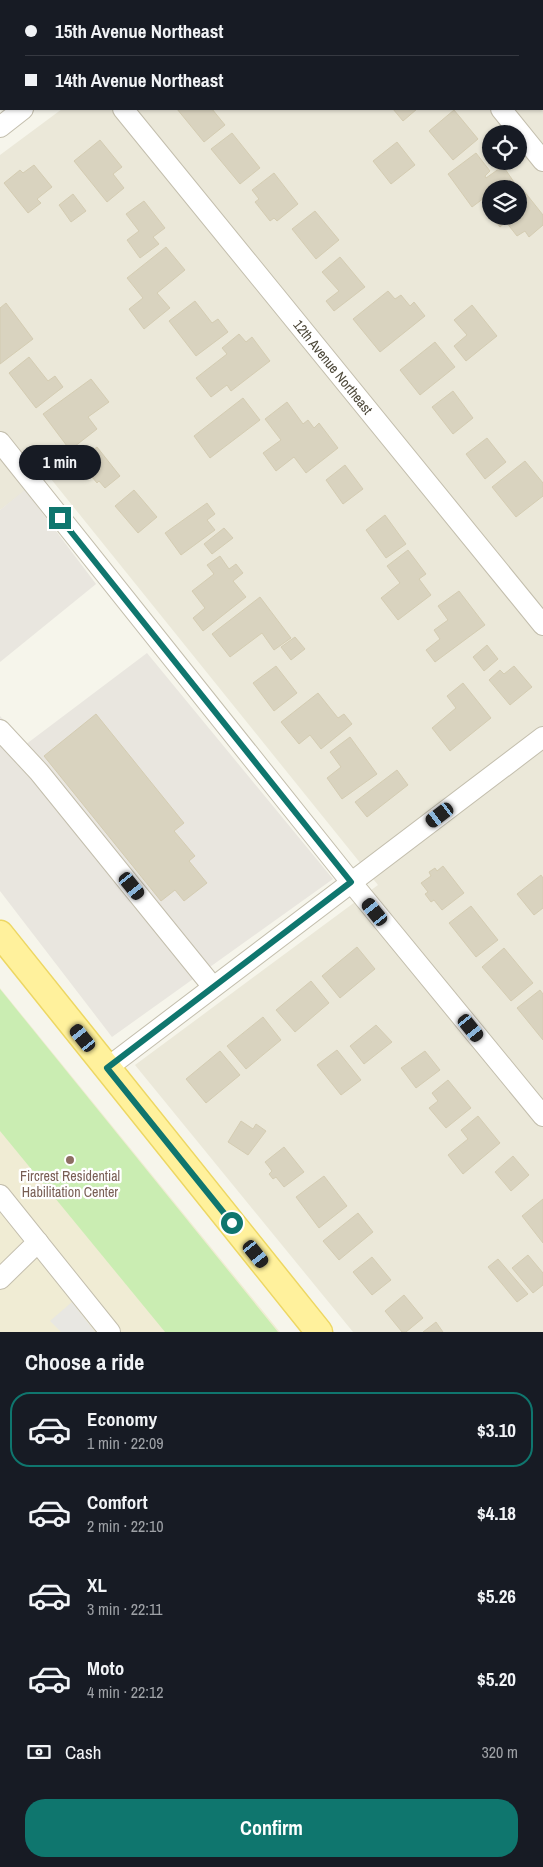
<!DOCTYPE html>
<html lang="en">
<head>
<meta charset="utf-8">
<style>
  :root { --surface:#171b24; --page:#242831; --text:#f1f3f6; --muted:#9ea1a6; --line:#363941; --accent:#0f766e }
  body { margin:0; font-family:"Archivo Narrow",sans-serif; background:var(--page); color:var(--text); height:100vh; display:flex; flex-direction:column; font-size:19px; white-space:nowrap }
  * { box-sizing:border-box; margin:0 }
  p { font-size:16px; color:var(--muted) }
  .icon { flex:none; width:28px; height:28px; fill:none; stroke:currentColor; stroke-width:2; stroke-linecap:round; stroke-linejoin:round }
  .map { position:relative; height:1332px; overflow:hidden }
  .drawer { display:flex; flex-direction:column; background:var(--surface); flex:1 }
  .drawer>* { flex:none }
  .guide { position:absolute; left:0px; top:0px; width:544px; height:110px; box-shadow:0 1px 4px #0004; display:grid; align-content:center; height:110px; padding:0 25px; background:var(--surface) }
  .buttons { position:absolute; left:482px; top:125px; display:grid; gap:10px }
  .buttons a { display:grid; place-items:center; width:45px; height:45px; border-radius:50%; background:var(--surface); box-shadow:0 1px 4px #0004; font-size:25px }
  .end { position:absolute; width:22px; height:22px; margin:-11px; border:6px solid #0f766e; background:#fff; box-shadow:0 0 0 2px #fff }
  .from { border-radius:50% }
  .bubble { position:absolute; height:35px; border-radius:18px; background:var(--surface); box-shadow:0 1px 4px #0004; font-size:16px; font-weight:700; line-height:35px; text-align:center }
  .car { position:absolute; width:15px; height:30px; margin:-15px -8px; border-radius:6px; box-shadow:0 0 4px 1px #0007; background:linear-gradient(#222 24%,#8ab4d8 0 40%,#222 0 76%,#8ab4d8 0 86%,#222 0) }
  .guide b { display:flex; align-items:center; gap:18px; height:48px; font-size:19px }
  .guide b+b { border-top:1px solid var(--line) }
  .guide i { width:12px; height:12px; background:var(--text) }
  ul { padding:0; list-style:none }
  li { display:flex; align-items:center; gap:15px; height:75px; margin:0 10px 8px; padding:0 15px; border:2px solid transparent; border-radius:20px }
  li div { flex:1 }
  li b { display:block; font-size:19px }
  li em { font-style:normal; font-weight:700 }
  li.on { border-color:var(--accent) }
  li>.icon { width:45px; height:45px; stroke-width:1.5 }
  h2 { padding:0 25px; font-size:22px; line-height:60px }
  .pay { display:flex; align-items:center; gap:12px; height:55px; padding:0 25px; font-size:19px }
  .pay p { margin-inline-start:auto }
  .cta { display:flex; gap:10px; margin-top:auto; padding:10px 25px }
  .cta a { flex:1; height:58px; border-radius:20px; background:var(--accent); color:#fff; font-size:20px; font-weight:700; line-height:58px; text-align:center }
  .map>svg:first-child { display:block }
  .residential { fill:#ebe8d9; fill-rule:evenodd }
  .industrial { fill:#e9e6df }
  .education { fill:#f0ecd4 }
  .green { fill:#caedb2 }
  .parking { fill:#e8e7e2 }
  .building { fill:#d9d3bf; stroke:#d4ccb2 }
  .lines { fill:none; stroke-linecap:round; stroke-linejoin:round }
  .minor-casing { stroke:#c3bead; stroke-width:22 }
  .major-casing { stroke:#edd763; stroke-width:29 }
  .minor { stroke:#fff; stroke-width:20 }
  .major { stroke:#fff19c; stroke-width:26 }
  .route { stroke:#0f766e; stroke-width:6 }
  .education-dot { fill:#8d6e63; stroke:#fff; stroke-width:2 }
  .labels { text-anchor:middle; stroke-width:4.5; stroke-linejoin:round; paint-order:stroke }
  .street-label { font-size:14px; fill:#4c4738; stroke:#fff }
  .education-label { font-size:14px; fill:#785e54; stroke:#fff }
</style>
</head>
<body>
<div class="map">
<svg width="543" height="1332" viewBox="0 0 543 1332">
  <rect width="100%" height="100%" fill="#f6f5eb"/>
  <path class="residential" d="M206 0H543V1332H353L135 1065 378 885 47 474 0 510V155L62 109H542V1H204ZM491 134H519V161H491ZM491 189H519V216H491Z"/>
  <g class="industrial">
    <path d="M25 490 96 584 0 662V510Z"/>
    <path d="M147 653 333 879 112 1037 0 891V716L25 745Z"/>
  </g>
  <path class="education" d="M0 988 280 1332H0Z"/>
  <path class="green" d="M0 989 278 1332H165L0 1131Z"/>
  <path class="parking" d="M72 1302 95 1332H61L50 1321Z"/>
  <g class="building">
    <path d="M177 109H212L225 125 204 142Z"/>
    <path d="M393 109H417L403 121Z"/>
    <path d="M454 110 478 139 453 160 429 131Z"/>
    <path d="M232 133 260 168 240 184 211 149Z"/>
    <path d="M100 140 122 167 113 174 124 188 107 202 74 161Z"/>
    <path d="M397 142 415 165 391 184 373 161Z"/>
    <path d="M476 153 490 171 485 176 486 178 503 166 516 185 511 189H491V204L489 205 484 198 472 207 448 174Z"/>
    <path d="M34 165 52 187 37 199 41 203 28 213 4 183 20 170 23 173Z"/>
    <path d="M274 173 298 204 277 221 274 218 270 221 255 202 259 199 252 190Z"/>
    <path d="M524 191 543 215V225L529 237 525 231 517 236 506 222 500 227 492 217 519 216V195Z"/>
    <path d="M73 194 86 211 71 222 59 205Z"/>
    <path d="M144 201 165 228 153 237 159 244 140 258 127 240 139 231 126 214Z"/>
    <path d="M315 211 339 240 316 259 292 229Z"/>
    <path d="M166 247 185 270 157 293 170 308 144 329 129 309 143 298 127 278Z"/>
    <path d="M340 257 365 287 334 311 326 301 339 291 322 272Z"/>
    <path d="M388 291 395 299 401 295 410 306 414 302 425 316 380 352 353 319Z"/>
    <path d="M195 301 212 323 218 319 228 332 196 356 169 321Z"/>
    <path d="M6 303 33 339 0 364V308Z"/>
    <path d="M472 305 497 336 466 361 454 346 467 335 454 320Z"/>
    <path d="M239 334 246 342 252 337 270 361 231 391 227 385 211 397 196 378 227 354 222 348Z"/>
    <path d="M435 342 455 367 420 395 400 370Z"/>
    <path d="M29 357 48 381 55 376 63 387 36 408 9 373Z"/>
    <path d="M91 379 109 402 88 417 97 429 70 450 43 414Z"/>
    <path d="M453 391 473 418 453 434 432 407Z"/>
    <path d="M243 398 260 420 210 458 194 436Z"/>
    <path d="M287 402 303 424 308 420 314 428 319 423 338 448 306 473 294 457 276 471 263 453 281 440 265 419Z"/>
    <path d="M487 438 506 462 485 479 466 454Z"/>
    <path d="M97 447 120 476 105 488 99 481 97 483 79 461Z"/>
    <path d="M525 461 543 483V496L516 517 492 487Z"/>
    <path d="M345 465 363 489 343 504 326 480Z"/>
    <path d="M134 490 157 517 138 533 115 506Z"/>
    <path d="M207 503 215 514 207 520 215 530 181 555 165 533Z"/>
    <path d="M385 515 406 544 386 558 366 530Z"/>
    <path d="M224 528 233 538 212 554 204 544Z"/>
    <path d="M408 550 426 574 419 579 431 595 398 620 381 598 400 583 387 566Z"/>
    <path d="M220 556 229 569 236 564 243 573 233 581 246 597 203 631 193 618 205 608 192 591 214 574 207 565Z"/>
    <path d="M459 591 485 625 435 662 426 650 440 639 434 630 448 620 438 606Z"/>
    <path d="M260 597 291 638 274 650 262 633 230 657 212 634Z"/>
    <path d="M295 637 305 649 291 660 281 647Z"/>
    <path d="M487 645 498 659 484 671 473 657Z"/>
    <path d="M276 666 297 693 274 711 253 683Z"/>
    <path d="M514 666 532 687 510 705 489 680 500 670 504 674Z"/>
    <path d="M463 683 491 718 450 751 432 728 456 708 447 696Z"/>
    <path d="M318 693 338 718 344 714 352 724 321 749 310 735 299 744 281 722Z"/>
    <path d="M96 714 184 823 174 831 195 856 189 861 207 883 184 901 175 890 161 901 44 756Z"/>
    <path d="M350 737 377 774 342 799 327 778 341 767 330 752Z"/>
    <path d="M397 770 408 785 367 817 355 802Z"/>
    <path d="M443 866 464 893 442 910 434 900 431 902 425 894 428 892 421 883 431 876 429 872 435 868 437 871Z"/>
    <path d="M541 875 543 878V908L534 915 517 894Z"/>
    <path d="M471 906 498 940 476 957 449 923Z"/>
    <path d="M357 947 375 969 340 998 322 976Z"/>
    <path d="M504 948 533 983 511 1001 482 967Z"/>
    <path d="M311 981 329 1003 295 1032 276 1010Z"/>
    <path d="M540 990 543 994V1040L517 1008Z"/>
    <path d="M263 1017 281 1040 246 1069 227 1046Z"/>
    <path d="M376 1025 392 1042 364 1064 350 1046Z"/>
    <path d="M337 1050 361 1080 341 1095 317 1065Z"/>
    <path d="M220 1051 240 1075 206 1103 186 1079Z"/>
    <path d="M425 1051 440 1070 416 1088 401 1068Z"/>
    <path d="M448 1080 471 1108 446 1128 429 1108 438 1101 432 1093Z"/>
    <path d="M478 1116 500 1143 463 1174 448 1155 468 1139 461 1130Z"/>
    <path d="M241 1121 253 1129 256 1124 266 1131 248 1155 228 1142Z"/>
    <path d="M284 1147 304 1172 284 1187 276 1177 273 1179 269 1174 272 1171 265 1162Z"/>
    <path d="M513 1156 529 1175 511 1191 495 1172Z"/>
    <path d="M324 1176 347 1206 319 1228 296 1197Z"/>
    <path d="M543 1199V1243L522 1216Z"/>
    <path d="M358 1213 373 1232 339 1260 323 1241Z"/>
    <path d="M528 1255 543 1273V1285L533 1293 512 1268Z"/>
    <path d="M372 1257 391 1280 372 1295 353 1272Z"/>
    <path d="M498 1259 528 1294 517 1302 488 1267Z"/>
    <path d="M404 1295 423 1318 406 1332H402L385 1311Z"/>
    <path d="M436 1322 443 1332H423Z"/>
  </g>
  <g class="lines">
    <g class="minor-casing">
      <g id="minor">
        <path d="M35 0 36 1"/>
        <path d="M415 0 416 1"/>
        <path d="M163 1 165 0"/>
        <path d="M123 109 543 625"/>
        <path d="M501 109 543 161"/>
        <path d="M0 127 23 109"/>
        <path d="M0 442 351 882 543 1116"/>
        <path d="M0 730 39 772 213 987"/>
        <path d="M107 1068 543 737"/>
        <path d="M0 1195 110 1332"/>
        <path d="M0 1279 38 1242"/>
      </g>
    </g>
    <g class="major-casing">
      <path id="major" d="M0 934 319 1332"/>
    </g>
    <use href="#minor" class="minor"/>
    <use href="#major" class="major"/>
  </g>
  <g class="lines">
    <path class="route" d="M60 518 351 882 107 1068 232 1223"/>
  </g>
  <circle class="education-dot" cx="70" cy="1160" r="5"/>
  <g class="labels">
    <g class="street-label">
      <text transform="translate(333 367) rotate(51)" y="5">12th Avenue Northeast</text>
    </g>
    <g class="education-label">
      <text x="70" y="1181">Fircrest Residential<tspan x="70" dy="16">Habilitation Center</tspan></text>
    </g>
  </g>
</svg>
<div class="buttons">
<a><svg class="icon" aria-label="locate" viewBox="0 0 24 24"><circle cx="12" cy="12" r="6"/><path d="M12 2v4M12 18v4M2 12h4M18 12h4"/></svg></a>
<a><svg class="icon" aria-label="layers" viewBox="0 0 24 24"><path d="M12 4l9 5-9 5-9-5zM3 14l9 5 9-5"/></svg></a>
</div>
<i class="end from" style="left:232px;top:1223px"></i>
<i class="end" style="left:60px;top:518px"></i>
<div class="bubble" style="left:19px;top:445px;width:82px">1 min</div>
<i class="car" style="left:440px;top:815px;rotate:233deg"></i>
<i class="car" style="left:132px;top:886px;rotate:141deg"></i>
<i class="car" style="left:375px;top:912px;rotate:321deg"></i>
<i class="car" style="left:471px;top:1028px;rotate:141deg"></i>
<i class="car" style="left:83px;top:1038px;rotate:321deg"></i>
<i class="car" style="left:256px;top:1254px;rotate:141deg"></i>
<div class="guide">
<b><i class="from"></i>15th Avenue Northeast</b>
<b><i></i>14th Avenue Northeast</b>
</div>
</div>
<section class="drawer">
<h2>Choose a ride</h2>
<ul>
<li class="on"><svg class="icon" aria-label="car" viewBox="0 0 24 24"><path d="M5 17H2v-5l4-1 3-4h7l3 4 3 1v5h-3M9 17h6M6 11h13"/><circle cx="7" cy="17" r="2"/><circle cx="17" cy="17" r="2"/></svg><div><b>Economy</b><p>1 min · 22:09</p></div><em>$3.10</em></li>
<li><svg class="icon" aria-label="car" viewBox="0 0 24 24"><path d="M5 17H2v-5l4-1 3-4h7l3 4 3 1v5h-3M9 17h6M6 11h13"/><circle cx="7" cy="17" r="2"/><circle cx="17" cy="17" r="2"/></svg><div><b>Comfort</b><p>2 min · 22:10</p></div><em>$4.18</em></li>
<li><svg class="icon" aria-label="car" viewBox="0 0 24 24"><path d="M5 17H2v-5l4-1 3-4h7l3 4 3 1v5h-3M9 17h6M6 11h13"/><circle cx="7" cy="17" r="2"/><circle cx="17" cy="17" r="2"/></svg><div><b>XL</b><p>3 min · 22:11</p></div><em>$5.26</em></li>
<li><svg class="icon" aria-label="car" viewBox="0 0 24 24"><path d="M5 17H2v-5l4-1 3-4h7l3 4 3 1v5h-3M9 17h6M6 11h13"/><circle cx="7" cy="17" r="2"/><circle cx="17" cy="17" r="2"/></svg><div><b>Moto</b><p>4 min · 22:12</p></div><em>$5.20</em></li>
</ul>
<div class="pay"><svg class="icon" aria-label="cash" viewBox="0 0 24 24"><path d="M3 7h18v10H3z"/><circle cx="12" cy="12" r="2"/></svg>Cash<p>320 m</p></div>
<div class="cta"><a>Confirm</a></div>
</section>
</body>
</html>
